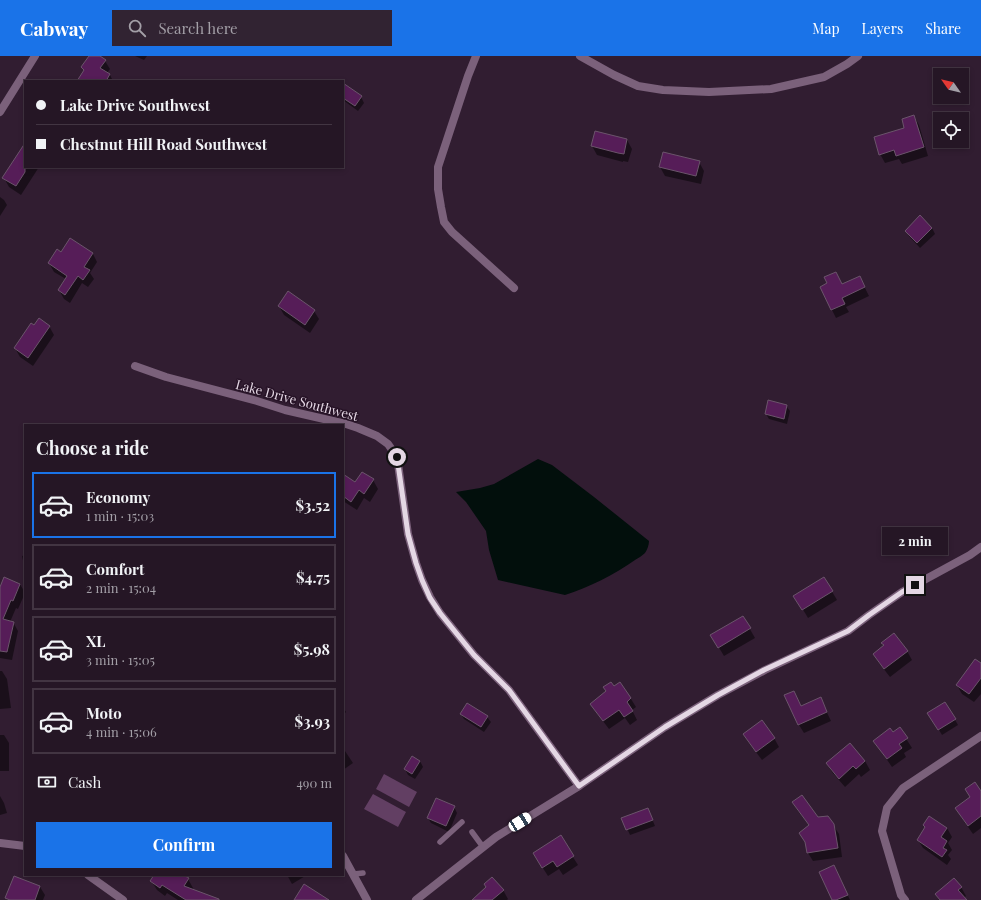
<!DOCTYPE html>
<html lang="en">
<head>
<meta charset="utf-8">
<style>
  :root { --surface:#251625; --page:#312332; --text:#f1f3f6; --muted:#a39fa7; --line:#423542; --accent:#1a73e8 }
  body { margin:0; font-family:"Playfair Display",serif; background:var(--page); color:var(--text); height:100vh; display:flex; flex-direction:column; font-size:15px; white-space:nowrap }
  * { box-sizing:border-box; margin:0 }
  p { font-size:13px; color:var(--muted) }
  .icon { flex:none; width:22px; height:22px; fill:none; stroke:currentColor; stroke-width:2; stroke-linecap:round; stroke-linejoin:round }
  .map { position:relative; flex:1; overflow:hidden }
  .panel { position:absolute; left:24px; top:368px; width:320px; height:452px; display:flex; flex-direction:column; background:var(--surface); border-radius:0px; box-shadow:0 2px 6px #0003,0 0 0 1px var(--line) }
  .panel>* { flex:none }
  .banner { position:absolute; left:24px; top:24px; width:320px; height:88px; border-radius:0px; box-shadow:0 2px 6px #0003,0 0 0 1px var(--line); display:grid; align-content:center; height:88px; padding:0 12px; background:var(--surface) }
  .needle { width:26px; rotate:304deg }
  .fabs { position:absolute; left:933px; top:12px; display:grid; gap:8px }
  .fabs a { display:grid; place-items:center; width:36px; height:36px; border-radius:0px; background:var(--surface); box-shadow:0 2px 6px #0003,0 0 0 1px var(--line); font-size:20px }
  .end { position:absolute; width:18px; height:18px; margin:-9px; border:5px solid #e4d7e4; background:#111; box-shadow:0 0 0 2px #111 }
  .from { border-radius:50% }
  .bubble { position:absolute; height:28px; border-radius:0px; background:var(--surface); box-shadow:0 2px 6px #0003,0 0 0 1px var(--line); font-size:13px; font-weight:700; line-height:28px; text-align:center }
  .car { position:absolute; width:12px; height:24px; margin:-12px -6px; border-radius:5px; box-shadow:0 0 3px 1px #0007; background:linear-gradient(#fff 24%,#345 0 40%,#fff 0 76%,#345 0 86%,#fff 0) }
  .banner b { display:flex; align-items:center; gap:14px; height:38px; font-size:15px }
  .banner b+b { border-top:1px solid var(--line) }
  .banner i { width:10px; height:10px; background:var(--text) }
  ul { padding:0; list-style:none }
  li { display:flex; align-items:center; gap:12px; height:66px; margin:0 8px 6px; padding:0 4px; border:2px solid var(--line); border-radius:0px }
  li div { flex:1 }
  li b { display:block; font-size:15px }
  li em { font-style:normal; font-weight:700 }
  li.current { border-color:var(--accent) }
  li>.icon { width:36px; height:36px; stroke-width:1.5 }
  h2 { padding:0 12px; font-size:18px; line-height:48px }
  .pay { display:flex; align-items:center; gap:10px; height:44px; padding:0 12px; font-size:15px }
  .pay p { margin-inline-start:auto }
  .action { display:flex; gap:8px; margin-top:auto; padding:8px 12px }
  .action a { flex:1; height:46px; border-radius:0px; background:var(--accent); color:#fff; font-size:16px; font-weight:700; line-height:46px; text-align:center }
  header { display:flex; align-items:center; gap:24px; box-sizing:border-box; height:56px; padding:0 20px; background:var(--accent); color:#fff }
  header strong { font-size:19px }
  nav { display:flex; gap:22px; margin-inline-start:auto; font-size:14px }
  .search { width:280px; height:36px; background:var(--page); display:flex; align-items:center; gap:10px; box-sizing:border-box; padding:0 14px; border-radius:0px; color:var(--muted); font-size:15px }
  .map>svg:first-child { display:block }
  .green { fill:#623f63 }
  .water { fill:#020f0c }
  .shadow { fill:#0007 }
  .building { fill:#561d58; stroke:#6b546b }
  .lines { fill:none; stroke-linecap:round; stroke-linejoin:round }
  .service { stroke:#7b617b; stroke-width:5.5 }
  .minor { stroke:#7b617b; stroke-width:8 }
  .route { stroke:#e4d7e4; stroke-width:5 }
  .labels { text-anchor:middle; stroke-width:3; stroke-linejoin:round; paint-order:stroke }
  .street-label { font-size:13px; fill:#e4d7e4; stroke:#271327 }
</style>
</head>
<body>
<header>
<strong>Cabway</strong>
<div class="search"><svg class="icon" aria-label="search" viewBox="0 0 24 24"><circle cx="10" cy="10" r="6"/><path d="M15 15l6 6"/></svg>Search here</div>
<nav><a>Map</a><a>Layers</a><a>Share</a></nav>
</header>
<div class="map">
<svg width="981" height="844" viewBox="0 0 981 844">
  <rect width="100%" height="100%" fill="#311d31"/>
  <g class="green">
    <path d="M384 718 417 736 409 751 376 733Z"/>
    <path d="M373 738 406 756 398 771 364 753Z"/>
  </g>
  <path class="water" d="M538 403 552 409 594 441 649 485C649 489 647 494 645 497 642 500 638 502 635 504 615 518 588 532 565 539L498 524 489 494 486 475 466 446 456 436 480 432 494 428Z"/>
  <g class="shadow">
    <path d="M90 0H98L105 5 110 13 107 17 110 19 113 25H78L85 15 82 12Z"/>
    <path d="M135 0H147L144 4Z"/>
    <path d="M343 33 361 41 364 47 358 55 343 44Z"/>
    <path d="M914 60 919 69 928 100 902 108 899 103 885 107 880 98 906 73Z"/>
    <path d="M596 76 627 84 632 93 628 106 623 105V106L597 99 592 90Z"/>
    <path d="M25 94V111H39L21 139 9 131 4 122Z"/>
    <path d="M699 106 704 115 701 128 665 120 660 111Z"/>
    <path d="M0 141 4 144 7 149 0 160Z"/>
    <path d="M920 161 932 172 935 178 920 192 909 180 906 175Z"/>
    <path d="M70 183 93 198 97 206 90 217 94 223 88 231 82 227 70 247 64 243 59 234 66 223 54 216 49 207 61 197Z"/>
    <path d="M836 217 842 229 864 230 869 240 846 251 849 256 836 262 821 232 828 228Z"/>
    <path d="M279 250 314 255 319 263 310 277 284 259Z"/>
    <path d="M34 270H49L54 279 33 310 20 301 15 292Z"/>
    <path d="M786 350 790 355 787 368 769 363 766 358Z"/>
    <path d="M343 419 356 428 373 424 378 433 370 446 364 442 357 454 343 445Z"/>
    <path d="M25 499V514L22 500Z"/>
    <path d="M824 522 837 544 808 562 795 540Z"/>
    <path d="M20 528 25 537 18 553 16 552 10 566H13L18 575 12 604 0 602V532Z"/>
    <path d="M743 561 755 582 724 600 712 580Z"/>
    <path d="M883 587 907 595 912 604 890 621 879 607 874 598 885 590Z"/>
    <path d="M981 609V638L974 646 962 638 957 629Z"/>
    <path d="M0 615H2L7 623 11 652 0 653Z"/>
    <path d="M619 628 631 643 636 651 632 654 637 664 630 669 625 662 609 673 596 656Z"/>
    <path d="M794 636 802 651 820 642 831 665 804 677 799 669 785 640Z"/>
    <path d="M945 647 958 669 942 679 929 657Z"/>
    <path d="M343 651 346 656 343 659Z"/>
    <path d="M461 658 487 661 491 666 484 676 464 663Z"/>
    <path d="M900 673 912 692 904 697 906 701 892 711 874 685 893 678Z"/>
    <path d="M744 678 774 682 779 691 762 704 749 687Z"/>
    <path d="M0 679H4L9 687V715H0Z"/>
    <path d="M343 692 353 707 343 714Z"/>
    <path d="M420 705 423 711 415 723 408 719 405 713Z"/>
    <path d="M865 705 870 714 861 721 859 718 845 731 832 716 827 708Z"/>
    <path d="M981 736V772L973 778 961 761Z"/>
    <path d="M0 740 4 747 7 757 0 759Z"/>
    <path d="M793 746 818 762 833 769 839 778 842 801 813 805 808 797 810 770 798 755Z"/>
    <path d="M454 751 457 757 449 776 431 767 428 762Z"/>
    <path d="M648 753 655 770 630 779 623 763Z"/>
    <path d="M947 772 952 781 948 787 952 794 948 799 951 803 947 809 923 792 918 784Z"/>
    <path d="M560 781 578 809 563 819 559 813 548 820 539 806Z"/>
    <path d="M156 819H181L188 823 193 832 192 834 219 844H178L167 837 165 840 157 834 152 826Z"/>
    <path d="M287 819H307L292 828Z"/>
    <path d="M838 819 850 844H833Z"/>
    <path d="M40 831 45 839 43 844H8L7 842Z"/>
    <path d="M961 831 966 840 964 842 966 844H939L936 839Z"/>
    <path d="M503 834 508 843 507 844H473Z"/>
  </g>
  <g class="building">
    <path d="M89 0H100L106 4 100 12 110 18 106 25H77L84 14 81 11Z"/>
    <path d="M343 27 362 40 355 50 343 42Z"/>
    <path d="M914 59 924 91 896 100 894 94 879 99 874 81 904 72 902 63Z"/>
    <path d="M595 75 627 83 624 98 618 97 591 90Z"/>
    <path d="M25 87V116L16 130 2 122Z"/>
    <path d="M663 96 700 105 696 120 659 111Z"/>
    <path d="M920 159 932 172 917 187 905 175Z"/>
    <path d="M70 182 93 197 84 211 90 214 83 224 78 220 65 239 58 234 67 220 48 207 57 193 61 196Z"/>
    <path d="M836 216 842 228 860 220 865 231 842 242 845 248 831 254 820 231 827 227 824 221Z"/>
    <path d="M288 235 315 254 305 269 278 250Z"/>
    <path d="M39 262 50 270 28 302 14 292 31 267 34 269Z"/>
    <path d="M768 344 787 349 784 363 765 358Z"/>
    <path d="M362 416 374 423 364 438 359 434 351 446 343 440V418L355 426Z"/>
    <path d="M4 521 20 528 13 545 11 544 3 563 14 566 7 596 0 595V531Z"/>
    <path d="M824 521 833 535 802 554 793 540Z"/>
    <path d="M743 560 751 572 718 592 710 579Z"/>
    <path d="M894 577 908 595 884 613 873 598 884 589 881 587Z"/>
    <path d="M975 603 981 607V622L969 638 956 629Z"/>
    <path d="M611 626 614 630 620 626 631 642 627 646 633 655 624 661 619 654 603 665 590 648 606 635 603 631Z"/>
    <path d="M794 635 801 650 821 641 827 656 798 669 784 639Z"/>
    <path d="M945 646 956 663 938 674 927 657Z"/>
    <path d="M467 647 488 660 481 671 460 658Z"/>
    <path d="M762 664 775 682 756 696 743 678Z"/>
    <path d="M900 671 908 682 899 688 902 692 887 703 873 685 890 672 893 676Z"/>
    <path d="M850 687 865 705 856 713 853 710 839 723 826 707Z"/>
    <path d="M412 700 420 705 412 718 404 713Z"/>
    <path d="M975 726 981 735V760L968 770 955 752 970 741 965 733Z"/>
    <path d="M802 739 818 761 828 760 834 768 838 792 807 797 805 786 799 777 809 769 792 746Z"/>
    <path d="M436 742 455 750 446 770 427 762Z"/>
    <path d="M648 752 653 764 626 774 621 762Z"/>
    <path d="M929 760 947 772 941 781 947 785 943 792 947 794 942 801 917 784 925 771 923 769Z"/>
    <path d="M561 779 574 800 557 811 553 805 542 812 533 797Z"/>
    <path d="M834 809 848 839 836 844H832L819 816Z"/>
    <path d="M154 819H183L189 822 184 830 219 843V844H186L162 829 160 832 150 825Z"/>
    <path d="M14 820 40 830 35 844H10L5 842Z"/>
    <path d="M492 821 504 834 492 844H472L486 831 484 828Z"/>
    <path d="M954 822 962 831 958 834 967 844H940L935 838Z"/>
    <path d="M304 828 329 844H294Z"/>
  </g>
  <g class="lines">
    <g class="service">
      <path d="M472 776 483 791"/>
      <path d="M440 786 462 766"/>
      <path d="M354 818 363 817"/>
    </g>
    <g class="minor">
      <path d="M476 0 468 20 438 111V133L441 151 444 166 452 176 514 232"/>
      <path d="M580 0 614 19 638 30 663 34 709 36 771 33 824 21 847 8 858 0"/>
      <path d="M0 56 35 0"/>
      <path d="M135 310 166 321 257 345 285 354 346 368 358 372 377 380 388 388 397 401 408 478 416 507 422 524 430 541 440 557 474 599 509 634 579 730"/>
      <path d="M0 787 25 790"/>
      <path d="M343 800 367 844"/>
      <path d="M88 819 123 844"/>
      <path d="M416 844 496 781 579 730 665 671 718 639 765 614 848 575 869 559 902 536 970 499 981 491"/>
      <path d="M905 844 901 839 882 775 887 752 903 732 981 680"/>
    </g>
  </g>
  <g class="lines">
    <path class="route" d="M397 401 408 478 416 507 422 524 430 542 440 557 474 599 509 634 579 730 665 671 718 639 764 614 848 575 869 559 902 536 915 529"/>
  </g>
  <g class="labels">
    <g class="street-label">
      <text transform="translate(297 344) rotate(15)" y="5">Lake Drive Southwest</text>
    </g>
  </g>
</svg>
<div class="fabs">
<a><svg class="needle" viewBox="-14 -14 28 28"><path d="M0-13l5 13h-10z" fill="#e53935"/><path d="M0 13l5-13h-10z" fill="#a39fa7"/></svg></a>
<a><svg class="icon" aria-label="locate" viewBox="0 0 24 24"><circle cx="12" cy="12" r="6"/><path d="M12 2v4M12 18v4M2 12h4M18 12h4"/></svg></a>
</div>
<i class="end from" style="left:397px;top:401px"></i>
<i class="end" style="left:915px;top:529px"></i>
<div class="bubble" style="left:882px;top:471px;width:66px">2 min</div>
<i class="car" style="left:520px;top:766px;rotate:58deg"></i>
<div class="banner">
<b><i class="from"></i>Lake Drive Southwest</b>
<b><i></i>Chestnut Hill Road Southwest</b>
</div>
<section class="panel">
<h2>Choose a ride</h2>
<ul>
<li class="current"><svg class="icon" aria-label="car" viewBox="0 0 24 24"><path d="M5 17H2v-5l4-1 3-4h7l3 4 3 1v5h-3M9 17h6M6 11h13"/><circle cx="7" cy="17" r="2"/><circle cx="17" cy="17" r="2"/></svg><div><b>Economy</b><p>1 min · 15:03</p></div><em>$3.52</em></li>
<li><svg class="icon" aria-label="car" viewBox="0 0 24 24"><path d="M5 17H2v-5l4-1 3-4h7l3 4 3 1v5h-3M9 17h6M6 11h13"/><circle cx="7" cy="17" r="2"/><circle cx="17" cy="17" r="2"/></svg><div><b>Comfort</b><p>2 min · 15:04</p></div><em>$4.75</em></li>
<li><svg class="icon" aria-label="car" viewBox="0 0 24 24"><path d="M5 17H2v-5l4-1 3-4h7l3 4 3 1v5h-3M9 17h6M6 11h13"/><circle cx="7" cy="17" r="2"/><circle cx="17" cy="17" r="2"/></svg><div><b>XL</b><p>3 min · 15:05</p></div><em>$5.98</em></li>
<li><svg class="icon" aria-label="car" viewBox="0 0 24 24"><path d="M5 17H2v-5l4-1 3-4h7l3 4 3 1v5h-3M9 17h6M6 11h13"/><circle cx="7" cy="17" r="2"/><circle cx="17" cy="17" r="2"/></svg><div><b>Moto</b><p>4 min · 15:06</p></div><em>$3.93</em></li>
</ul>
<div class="pay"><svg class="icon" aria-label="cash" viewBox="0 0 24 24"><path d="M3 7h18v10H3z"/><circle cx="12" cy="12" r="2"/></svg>Cash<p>490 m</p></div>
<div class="action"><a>Confirm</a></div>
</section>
</div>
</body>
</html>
